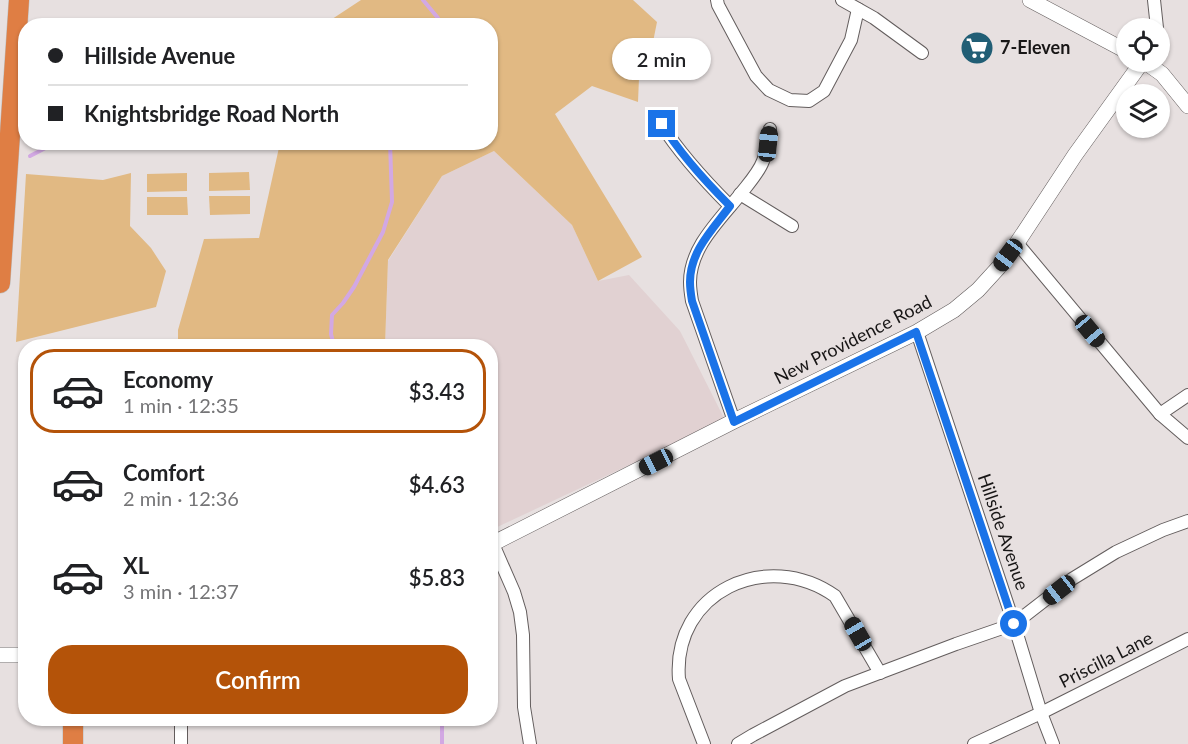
<!DOCTYPE html>
<html lang="en">
<head>
<meta charset="utf-8">
<style>
  :root { --surface:#fff; --page:#f6f6f6; --text:#202124; --muted:#757577; --line:#e0e0e0; --accent:#b45309 }
  body { margin:0; font-family:Lato,sans-serif; background:var(--page); color:var(--text); height:100vh; display:flex; flex-direction:column; font-size:22px; white-space:nowrap }
  * { box-sizing:border-box; margin:0 }
  p { font-size:20px; color:var(--muted) }
  .icon { flex:none; width:33px; height:33px; fill:none; stroke:currentColor; stroke-width:2; stroke-linecap:round; stroke-linejoin:round }
  .map { position:relative; flex:1; overflow:hidden }
  .side { position:absolute; left:18px; top:339px; width:480px; height:387px; display:flex; flex-direction:column; background:var(--surface); border-radius:24px; box-shadow:0 2px 4px #0004 }
  .side>* { flex:none }
  .banner { position:absolute; left:18px; top:18px; width:480px; height:132px; border-radius:24px; box-shadow:0 2px 4px #0004; display:grid; align-content:center; height:132px; padding:0 30px; background:var(--surface) }
  .buttons { position:absolute; left:1116px; top:18px; display:grid; gap:12px }
  .buttons a { display:grid; place-items:center; width:54px; height:54px; border-radius:50%; background:var(--surface); box-shadow:0 2px 4px #0004; font-size:30px }
  .end { position:absolute; width:27px; height:27px; margin:-14px; border:8px solid #1a73e8; background:#fff; box-shadow:0 0 0 3px #fff }
  .from { border-radius:50% }
  .bubble { position:absolute; height:42px; border-radius:21px; background:var(--surface); box-shadow:0 2px 4px #0004; font-size:20px; font-weight:600; line-height:42px; text-align:center }
  .car { position:absolute; width:18px; height:36px; margin:-18px -9px; border-radius:8px; box-shadow:0 0 4px 2px #0007; background:linear-gradient(#222 24%,#8ab4d8 0 40%,#222 0 76%,#8ab4d8 0 86%,#222 0) }
  .banner b { display:flex; align-items:center; gap:21px; height:57px; font-size:22px }
  .banner b+b { border-top:2px solid var(--line) }
  .banner i { width:15px; height:15px; background:var(--text) }
  ul { padding:10px 0 0; list-style:none }
  li { display:flex; align-items:center; gap:18px; height:84px; margin:0 12px 9px; padding:0 18px; border:3px solid transparent; border-radius:24px }
  li div { flex:1 }
  li b { display:block; font-size:22px }
  li em { font-style:normal; font-weight:600 }
  li.selected { border-color:var(--accent) }
  li>.icon { width:54px; height:54px; stroke-width:1.5 }
  .action { display:flex; gap:12px; margin-top:auto; padding:12px 30px }
  .action a { flex:1; height:69px; border-radius:24px; background:var(--accent); color:#fff; font-size:24px; font-weight:600; line-height:69px; text-align:center }
  .map>svg:first-child { display:block }
  .built { fill:#e1d1d2 }
  .green { fill:#e1b983 }
  .lines { fill:none; stroke-linecap:round; stroke-linejoin:round }
  .stream { stroke:#d2a8e3; stroke-width:4 }
  .minor-casing { stroke:#635d5d; stroke-width:14 }
  .tertiary-casing { stroke:#635d5d; stroke-width:16 }
  .trunk-casing { stroke:#bebebe; stroke-width:21 }
  .minor { stroke:#fff; stroke-width:12 }
  .tertiary { stroke:#fff; stroke-width:15 }
  .trunk { stroke:#df7e44; stroke-width:20 }
  .route { stroke:#1a73e8; stroke-width:8 }
  .labels { text-anchor:middle; stroke-width:5; stroke-linejoin:round; paint-order:stroke }
  .poi-label { font-size:18px; font-weight:bold; fill:#181616; stroke:#e7e0e0; text-anchor:start }
  .street-label { font-size:18px; fill:#181616; stroke:#e7e0e0 }
</style>
</head>
<body>
<div class="map">
<svg width="1188" height="744" viewBox="0 0 1188 744">
  <rect width="100%" height="100%" fill="#e7e0e0"/>
  <path class="built" d="M494 151 572 225 598 281 629 275 680 331 725 420 491 530 490 346H385L388 261 442 176Z"/>
  <g class="green">
    <path d="M361 0H633L657 22 651 52 639 78 638 102 592 86 555 114 642 257 598 281 572 225 494 151 442 176 388 260 385 346H178V330L204 239 259 238 280 143 490 142V26L323 25Z"/>
    <path d="M249 172 250 190 209 191V173Z"/>
    <path d="M131 173 130 226 151 248 166 271 156 307 16 342 26 174 103 180Z"/>
    <path d="M187 173V191L147 192V174Z"/>
    <path d="M209 196H250V214L210 215Z"/>
    <path d="M147 197H187L188 215H147Z"/>
  </g>
  <g class="lines">
    <g class="stream">
      <path d="M423 0 438 18 439 26"/>
      <path d="M30 156 57 142"/>
      <path d="M334 346 331 334 332 315 343 303 354 287 383 232 392 202 390 142"/>
      <path d="M442 744V718"/>
    </g>
    <g class="minor-casing">
      <g id="minor">
        <path d="M717 0 718 5 756 76 769 90 790 100 809 101 824 91 851 40 858 9"/>
        <path d="M842 0 874 18 922 53"/>
        <path d="M1154 0 1157 28"/>
        <path d="M661 124C680 154 705 181 730 206"/>
        <path d="M740 194 792 226"/>
        <path d="M1017 243 1160 414 1188 438"/>
        <path d="M917 332 1014 624 1041 713 1053 744"/>
        <path d="M1160 414 1188 395"/>
        <path d="M734 421 692 301C691 295 690 288 690 282 690 246 722 218 742 192 750 182 759 172 763 161 767 151 769 140 770 129"/>
        <path d="M493 544 514 592 520 612 523 635 524 707 530 744"/>
        <path d="M181 718V744"/>
        <path d="M704 744 679 679C672 592 767 548 835 596L880 673"/>
        <path d="M738 744 753 735 845 686 956 644 1014 624 1072 579 1116 552 1163 530 1188 521"/>
        <path d="M974 744 1041 713 1188 639"/>
      </g>
    </g>
    <g class="tertiary-casing">
      <g id="tertiary">
        <path d="M1030 0 1126 51"/>
        <path d="M1145 62 1162 74 1188 106"/>
        <path d="M490 545 734 421 917 332 954 310 978 290 999 267 1017 243 1075 155 1142 62"/>
        <path d="M0 655H26"/>
      </g>
    </g>
    <g class="trunk-casing">
      <g id="trunk">
        <path d="M0 283 19 0"/>
        <path d="M73 718V744"/>
      </g>
    </g>
    <use href="#minor" class="minor"/>
    <use href="#tertiary" class="tertiary"/>
    <use href="#trunk" class="trunk"/>
  </g>
  <g class="lines">
    <path class="route" d="M662 124C680 154 705 181 730 206 713 229 690 251 690 282 690 288 691 295 692 301L734 422 916 332 1014 624"/>
  </g>
  <defs>
    <g id="supermarket-disc" transform="scale(1.725)"><circle r="9.5" fill="#215e75" stroke="#e7e0e0"/><path d="M-6-5.5h2.5l.6 2H6L4.5 2H-2.5L-4.4-4H-6ZM-1.5 3.2a1.3 1.3 0 1 0 .1 0ZM3 3.2a1.3 1.3 0 1 0 .1 0Z" fill="#fff"/></g>
  </defs>
  <g fill-rule="evenodd">
    <use href="#supermarket-disc" x="977" y="48"/>
  </g>
  <g class="labels">
    <g class="poi-label">
      <text x="1000" y="54">7-Eleven</text>
    </g>
    <g class="street-label">
      <text transform="translate(853 340) rotate(-27)" y="6">New Providence Road</text>
      <text transform="translate(1003 532) rotate(71)" y="6">Hillside Avenue</text>
      <text transform="translate(1106 660) rotate(-27)" y="6">Priscilla Lane</text>
    </g>
  </g>
</svg>
<div class="buttons">
<a><svg class="icon" aria-label="locate" viewBox="0 0 24 24"><circle cx="12" cy="12" r="6"/><path d="M12 2v4M12 18v4M2 12h4M18 12h4"/></svg></a>
<a><svg class="icon" aria-label="layers" viewBox="0 0 24 24"><path d="M12 4l9 5-9 5-9-5zM3 14l9 5 9-5"/></svg></a>
</div>
<i class="end from" style="left:1014px;top:624px"></i>
<i class="end" style="left:662px;top:124px"></i>
<div class="bubble" style="left:612px;top:38px;width:99px">2 min</div>
<i class="car" style="left:768px;top:144px;rotate:6deg"></i>
<i class="car" style="left:1008px;top:255px;rotate:217deg"></i>
<i class="car" style="left:1090px;top:331px;rotate:140deg"></i>
<i class="car" style="left:656px;top:462px;rotate:243deg"></i>
<i class="car" style="left:1059px;top:590px;rotate:232deg"></i>
<i class="car" style="left:858px;top:634px;rotate:330deg"></i>
<div class="banner">
<b><i class="from"></i>Hillside Avenue</b>
<b><i></i>Knightsbridge Road North</b>
</div>
<section class="side">
<ul>
<li class="selected"><svg class="icon" aria-label="car" viewBox="0 0 24 24"><path d="M5 17H2v-5l4-1 3-4h7l3 4 3 1v5h-3M9 17h6M6 11h13"/><circle cx="7" cy="17" r="2"/><circle cx="17" cy="17" r="2"/></svg><div><b>Economy</b><p>1 min · 12:35</p></div><em>$3.43</em></li>
<li><svg class="icon" aria-label="car" viewBox="0 0 24 24"><path d="M5 17H2v-5l4-1 3-4h7l3 4 3 1v5h-3M9 17h6M6 11h13"/><circle cx="7" cy="17" r="2"/><circle cx="17" cy="17" r="2"/></svg><div><b>Comfort</b><p>2 min · 12:36</p></div><em>$4.63</em></li>
<li><svg class="icon" aria-label="car" viewBox="0 0 24 24"><path d="M5 17H2v-5l4-1 3-4h7l3 4 3 1v5h-3M9 17h6M6 11h13"/><circle cx="7" cy="17" r="2"/><circle cx="17" cy="17" r="2"/></svg><div><b>XL</b><p>3 min · 12:37</p></div><em>$5.83</em></li>
</ul>
<div class="action"><a>Confirm</a></div>
</section>
</div>
</body>
</html>
